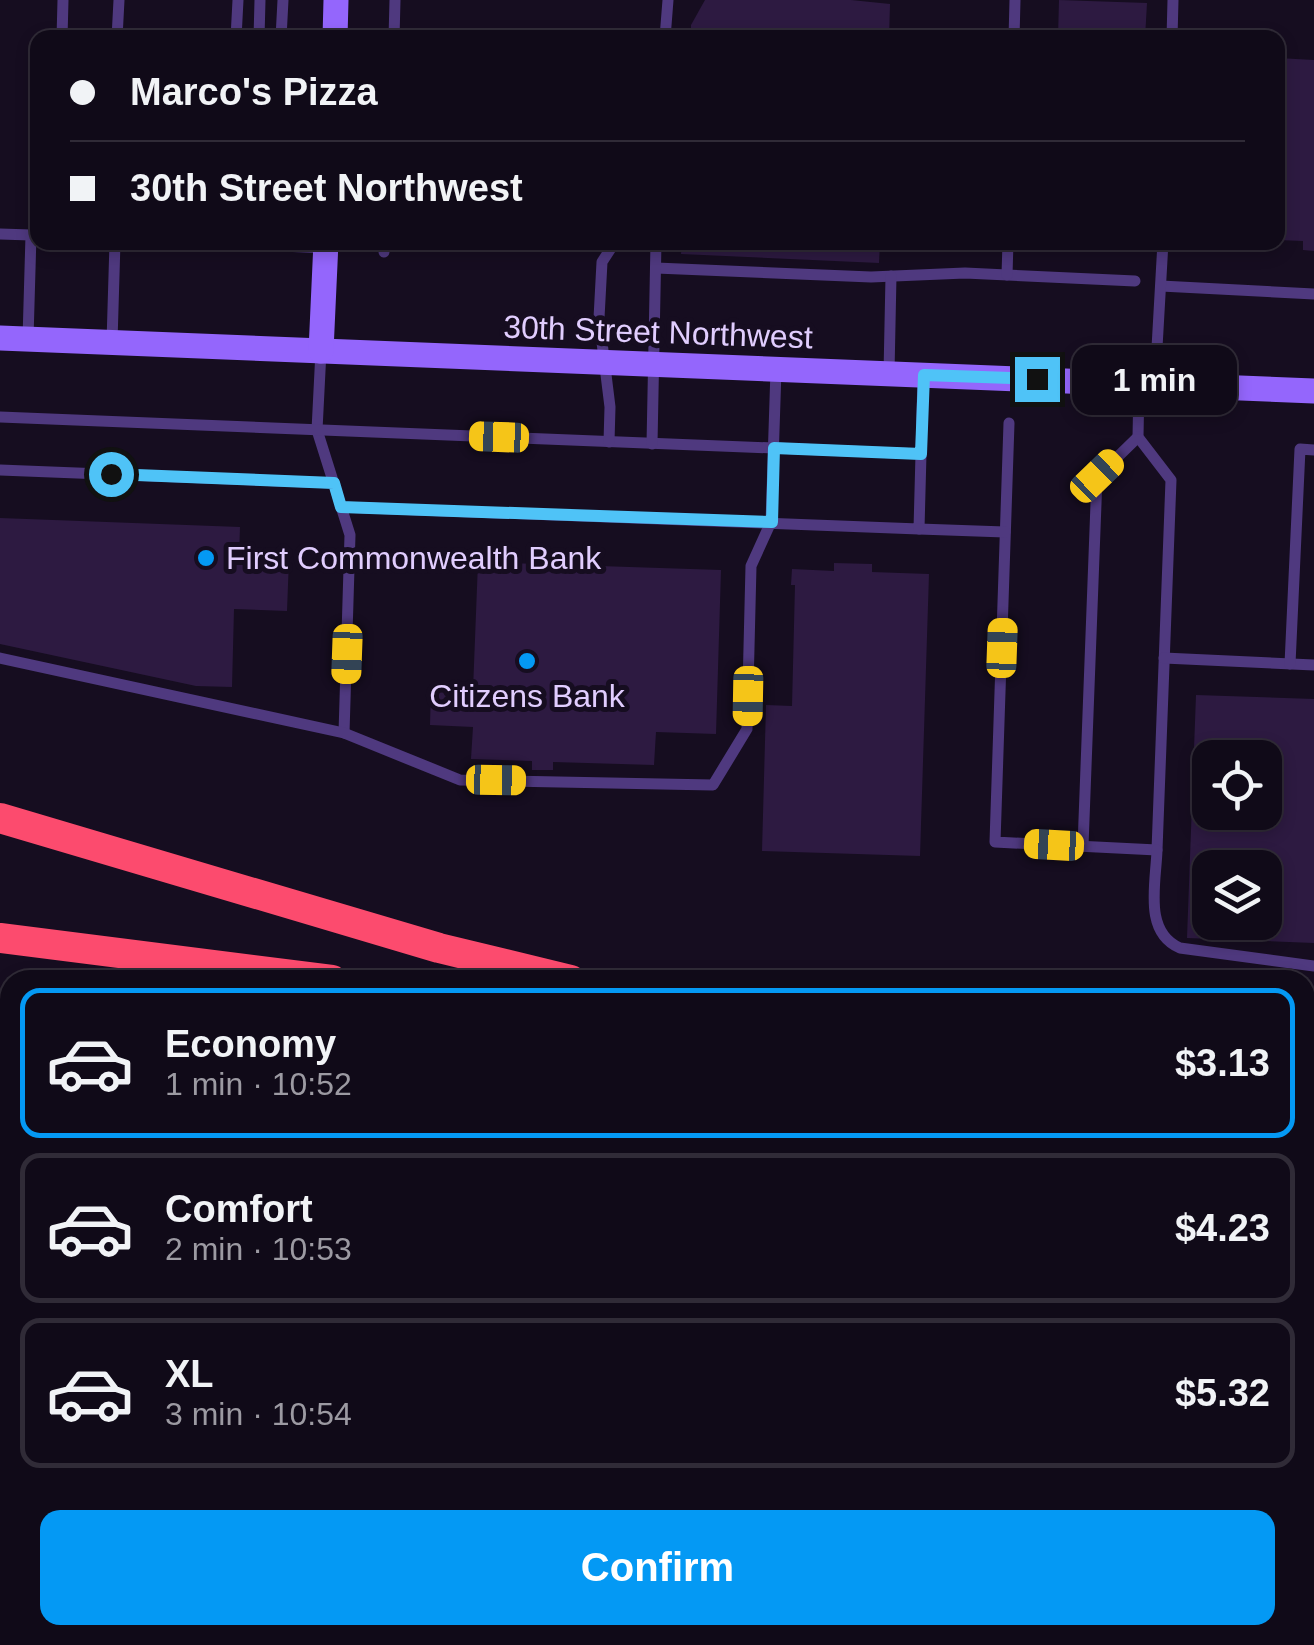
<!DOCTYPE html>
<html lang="en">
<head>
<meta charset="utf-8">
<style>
  :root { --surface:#100a18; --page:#1e1825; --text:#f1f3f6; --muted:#9c9aa2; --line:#302b37; --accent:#0499f4 }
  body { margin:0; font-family:Arial,sans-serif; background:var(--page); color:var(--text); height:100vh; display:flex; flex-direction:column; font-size:38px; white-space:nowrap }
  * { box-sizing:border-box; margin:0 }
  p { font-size:32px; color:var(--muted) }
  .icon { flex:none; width:55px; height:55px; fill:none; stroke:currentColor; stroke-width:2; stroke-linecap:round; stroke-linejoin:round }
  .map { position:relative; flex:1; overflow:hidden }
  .drawer { position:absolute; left:0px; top:970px; width:1315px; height:675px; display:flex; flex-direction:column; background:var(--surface); border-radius:30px 30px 0 0; box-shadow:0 5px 15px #0003,0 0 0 2px var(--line) }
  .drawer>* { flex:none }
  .banner { position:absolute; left:30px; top:30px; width:1255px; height:220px; border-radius:20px; box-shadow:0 5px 15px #0003,0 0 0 2px var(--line); display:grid; align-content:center; height:220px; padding:0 40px; background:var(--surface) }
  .fabs { position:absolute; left:1192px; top:740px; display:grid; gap:20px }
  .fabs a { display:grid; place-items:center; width:90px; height:90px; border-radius:20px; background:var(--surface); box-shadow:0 5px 15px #0003,0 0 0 2px var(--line); font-size:50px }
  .end { position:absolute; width:45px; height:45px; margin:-22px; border:12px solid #4fc3f7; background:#111; box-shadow:0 0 0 5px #111 }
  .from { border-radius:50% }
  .bubble { position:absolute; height:70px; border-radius:20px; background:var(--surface); box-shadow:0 5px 15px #0003,0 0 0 2px var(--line); font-size:32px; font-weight:700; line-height:70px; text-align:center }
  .car { position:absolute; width:30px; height:60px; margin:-30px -15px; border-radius:12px; box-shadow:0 0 8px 2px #0007; background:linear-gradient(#f5c518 24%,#345 0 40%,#f5c518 0 76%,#345 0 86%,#f5c518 0) }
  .banner b { display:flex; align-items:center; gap:35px; height:95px; font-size:38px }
  .banner b+b { border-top:2px solid var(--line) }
  .banner i { width:25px; height:25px; background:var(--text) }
  ul { padding:18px 0 0; list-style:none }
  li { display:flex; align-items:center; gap:30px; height:150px; margin:0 20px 15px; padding:0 20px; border:5px solid var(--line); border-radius:20px }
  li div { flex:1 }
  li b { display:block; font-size:38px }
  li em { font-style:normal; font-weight:700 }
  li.active { border-color:var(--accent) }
  li>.icon { width:90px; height:90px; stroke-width:1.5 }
  .cta { display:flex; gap:20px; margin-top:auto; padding:20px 40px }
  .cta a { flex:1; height:115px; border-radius:20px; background:var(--accent); color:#fff; font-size:40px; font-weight:700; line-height:115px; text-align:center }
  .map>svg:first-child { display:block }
  .green { fill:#10242a }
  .building { fill:#2d1a41; fill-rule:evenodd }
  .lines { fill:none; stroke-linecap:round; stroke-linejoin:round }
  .path { stroke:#3094b0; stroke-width:5; stroke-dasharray:5 8; stroke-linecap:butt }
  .lane { stroke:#4f397f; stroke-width:11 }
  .secondary { stroke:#9466fc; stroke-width:25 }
  .highway { stroke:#fc4b6e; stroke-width:30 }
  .route { stroke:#4fc3f7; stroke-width:12 }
  .poi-dot { fill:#0499f4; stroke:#160d20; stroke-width:4 }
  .labels { text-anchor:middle; stroke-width:10; stroke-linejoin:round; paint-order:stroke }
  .street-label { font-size:32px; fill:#e1cdfe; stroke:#160d20 }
  .poi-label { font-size:32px; fill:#e1cdfe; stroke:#160d20; text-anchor:start }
</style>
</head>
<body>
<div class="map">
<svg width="1314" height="1645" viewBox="0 0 1314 1645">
  <rect width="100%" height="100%" fill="#160d20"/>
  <path class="green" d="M1314 1518V1645H1225L1223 1635H1305V1520Z"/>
  <g class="building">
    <path d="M705 0H851L890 4 889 38H691V25Z"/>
    <path d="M1059 0 1147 3 1145 38H1058Z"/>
    <path d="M1278 58 1314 60V251L1303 250V241L1278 240Z"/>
    <path d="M682 242H880L879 263 681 254Z"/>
    <path d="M0 518 240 527 239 556 289 559 287 611 234 609 232 687 196 686 0 644Z"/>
    <path d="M478 562 721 570 716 734 656 732 654 765 553 762V770H532V761L471 759 473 727 430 725 431 688 473 690Z"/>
    <path d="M834 563 872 564V572L929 574 920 856 762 851 766 705 792 706 795 585H791L792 569 834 571Z"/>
    <path d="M1196 695 1314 699V943L1187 938ZM1210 758H1265V812H1210ZM1210 868H1265V922H1210Z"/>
  </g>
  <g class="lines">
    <g class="path">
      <path d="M1305 1308 1314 1309"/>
      <path d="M0 1493 10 1487"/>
    </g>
    <g class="lane">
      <path d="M62 38 63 0"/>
      <path d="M117 38 119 0"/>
      <path d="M236 38 238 0"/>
      <path d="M259 38 260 0"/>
      <path d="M281 38 283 0"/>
      <path d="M394 38 395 0"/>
      <path d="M665 38 668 0"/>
      <path d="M1014 38 1015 0"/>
      <path d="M1172 38 1173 0"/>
      <path d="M0 234 31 235"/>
      <path d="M192 242 326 248"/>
      <path d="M384 252 385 242"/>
      <path d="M656 268 871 277 965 273 1135 281"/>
      <path d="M1007 275 1008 242"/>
      <path d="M1161 286 1314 294"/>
      <path d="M28 339 31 235H38"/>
      <path d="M112 342 115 242"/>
      <path d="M321 351 317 430 350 535 344 733"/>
      <path d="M889 373 891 276"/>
      <path d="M1155 383 1163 242"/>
      <path d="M0 417 921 454 919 529 341 507"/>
      <path d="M1009 423 995 842 1157 850 1171 480 1138 437 1139 384"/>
      <path d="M609 442 610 407 599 318 602 262 615 242"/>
      <path d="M652 444 656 242"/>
      <path d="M921 454 923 375"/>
      <path d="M0 470 334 483"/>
      <path d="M919 529 1005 532"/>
      <path d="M0 658 344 733 460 780 713 785 747 729 751 566 771 522 776 370"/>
      <path d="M1164 658 1314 665"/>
      <path d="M1290 664 1300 449 1314 450"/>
      <path d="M1083 846 1097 477 1138 437"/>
      <path d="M1157 850C1156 883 1143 932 1180 948L1314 966"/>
    </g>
    <g class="secondary">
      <path d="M335 38 336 0"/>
      <path d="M0 338 1314 391"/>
      <path d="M321 351 326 242"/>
    </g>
    <g class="highway">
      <path d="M0 818 439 948 571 980"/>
      <path d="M0 938 332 980"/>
      <path d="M0 1028 10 1029"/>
      <path d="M1305 1103 1314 1105"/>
      <path d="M1305 1191 1314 1192"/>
      <path d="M0 1370 10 1363"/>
    </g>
  </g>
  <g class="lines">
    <path class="route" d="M111 474 334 483 341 507 772 522 774 448 921 454 924 375 1037 379"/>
  </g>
  <g class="poi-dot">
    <circle cx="206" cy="558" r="10"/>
    <circle cx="527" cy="661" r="10"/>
  </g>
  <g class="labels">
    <g class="street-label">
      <text transform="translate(658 332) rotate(2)" y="11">30th Street Northwest</text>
    </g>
    <g class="poi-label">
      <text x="226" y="569">First Commonwealth Bank</text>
      <text x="527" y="707" text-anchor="middle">Citizens Bank</text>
    </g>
  </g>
</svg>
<div class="fabs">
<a><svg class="icon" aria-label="locate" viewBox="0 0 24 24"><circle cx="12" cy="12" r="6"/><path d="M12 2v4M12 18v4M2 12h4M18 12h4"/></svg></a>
<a><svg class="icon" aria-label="layers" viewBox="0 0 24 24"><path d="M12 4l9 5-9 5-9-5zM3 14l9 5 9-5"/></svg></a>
</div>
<i class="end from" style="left:111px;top:474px"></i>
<i class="end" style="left:1037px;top:379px"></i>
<div class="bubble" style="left:1072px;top:345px;width:165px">1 min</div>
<i class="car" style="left:499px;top:437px;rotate:272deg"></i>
<i class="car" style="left:1097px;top:476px;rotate:46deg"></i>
<i class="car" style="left:1002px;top:648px;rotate:2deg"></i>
<i class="car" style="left:347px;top:654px;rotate:182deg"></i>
<i class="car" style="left:748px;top:696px;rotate:181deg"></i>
<i class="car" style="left:496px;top:780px;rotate:91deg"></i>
<i class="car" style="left:1054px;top:845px;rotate:273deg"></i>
<div class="banner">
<b><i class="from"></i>Marco's Pizza</b>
<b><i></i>30th Street Northwest</b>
</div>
<section class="drawer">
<ul>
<li class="active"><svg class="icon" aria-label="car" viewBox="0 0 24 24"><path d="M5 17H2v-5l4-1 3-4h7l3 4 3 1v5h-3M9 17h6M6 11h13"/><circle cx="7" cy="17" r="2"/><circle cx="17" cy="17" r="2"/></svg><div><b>Economy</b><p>1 min · 10:52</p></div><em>$3.13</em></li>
<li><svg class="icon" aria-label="car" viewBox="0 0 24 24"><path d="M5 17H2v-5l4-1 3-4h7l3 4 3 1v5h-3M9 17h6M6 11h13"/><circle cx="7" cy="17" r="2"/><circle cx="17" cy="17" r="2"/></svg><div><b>Comfort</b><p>2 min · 10:53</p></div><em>$4.23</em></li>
<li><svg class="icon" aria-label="car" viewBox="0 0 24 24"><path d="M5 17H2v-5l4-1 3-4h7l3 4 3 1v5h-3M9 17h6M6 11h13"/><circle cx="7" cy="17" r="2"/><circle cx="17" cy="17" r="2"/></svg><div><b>XL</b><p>3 min · 10:54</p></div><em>$5.32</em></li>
</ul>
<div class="cta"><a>Confirm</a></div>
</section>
</div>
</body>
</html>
